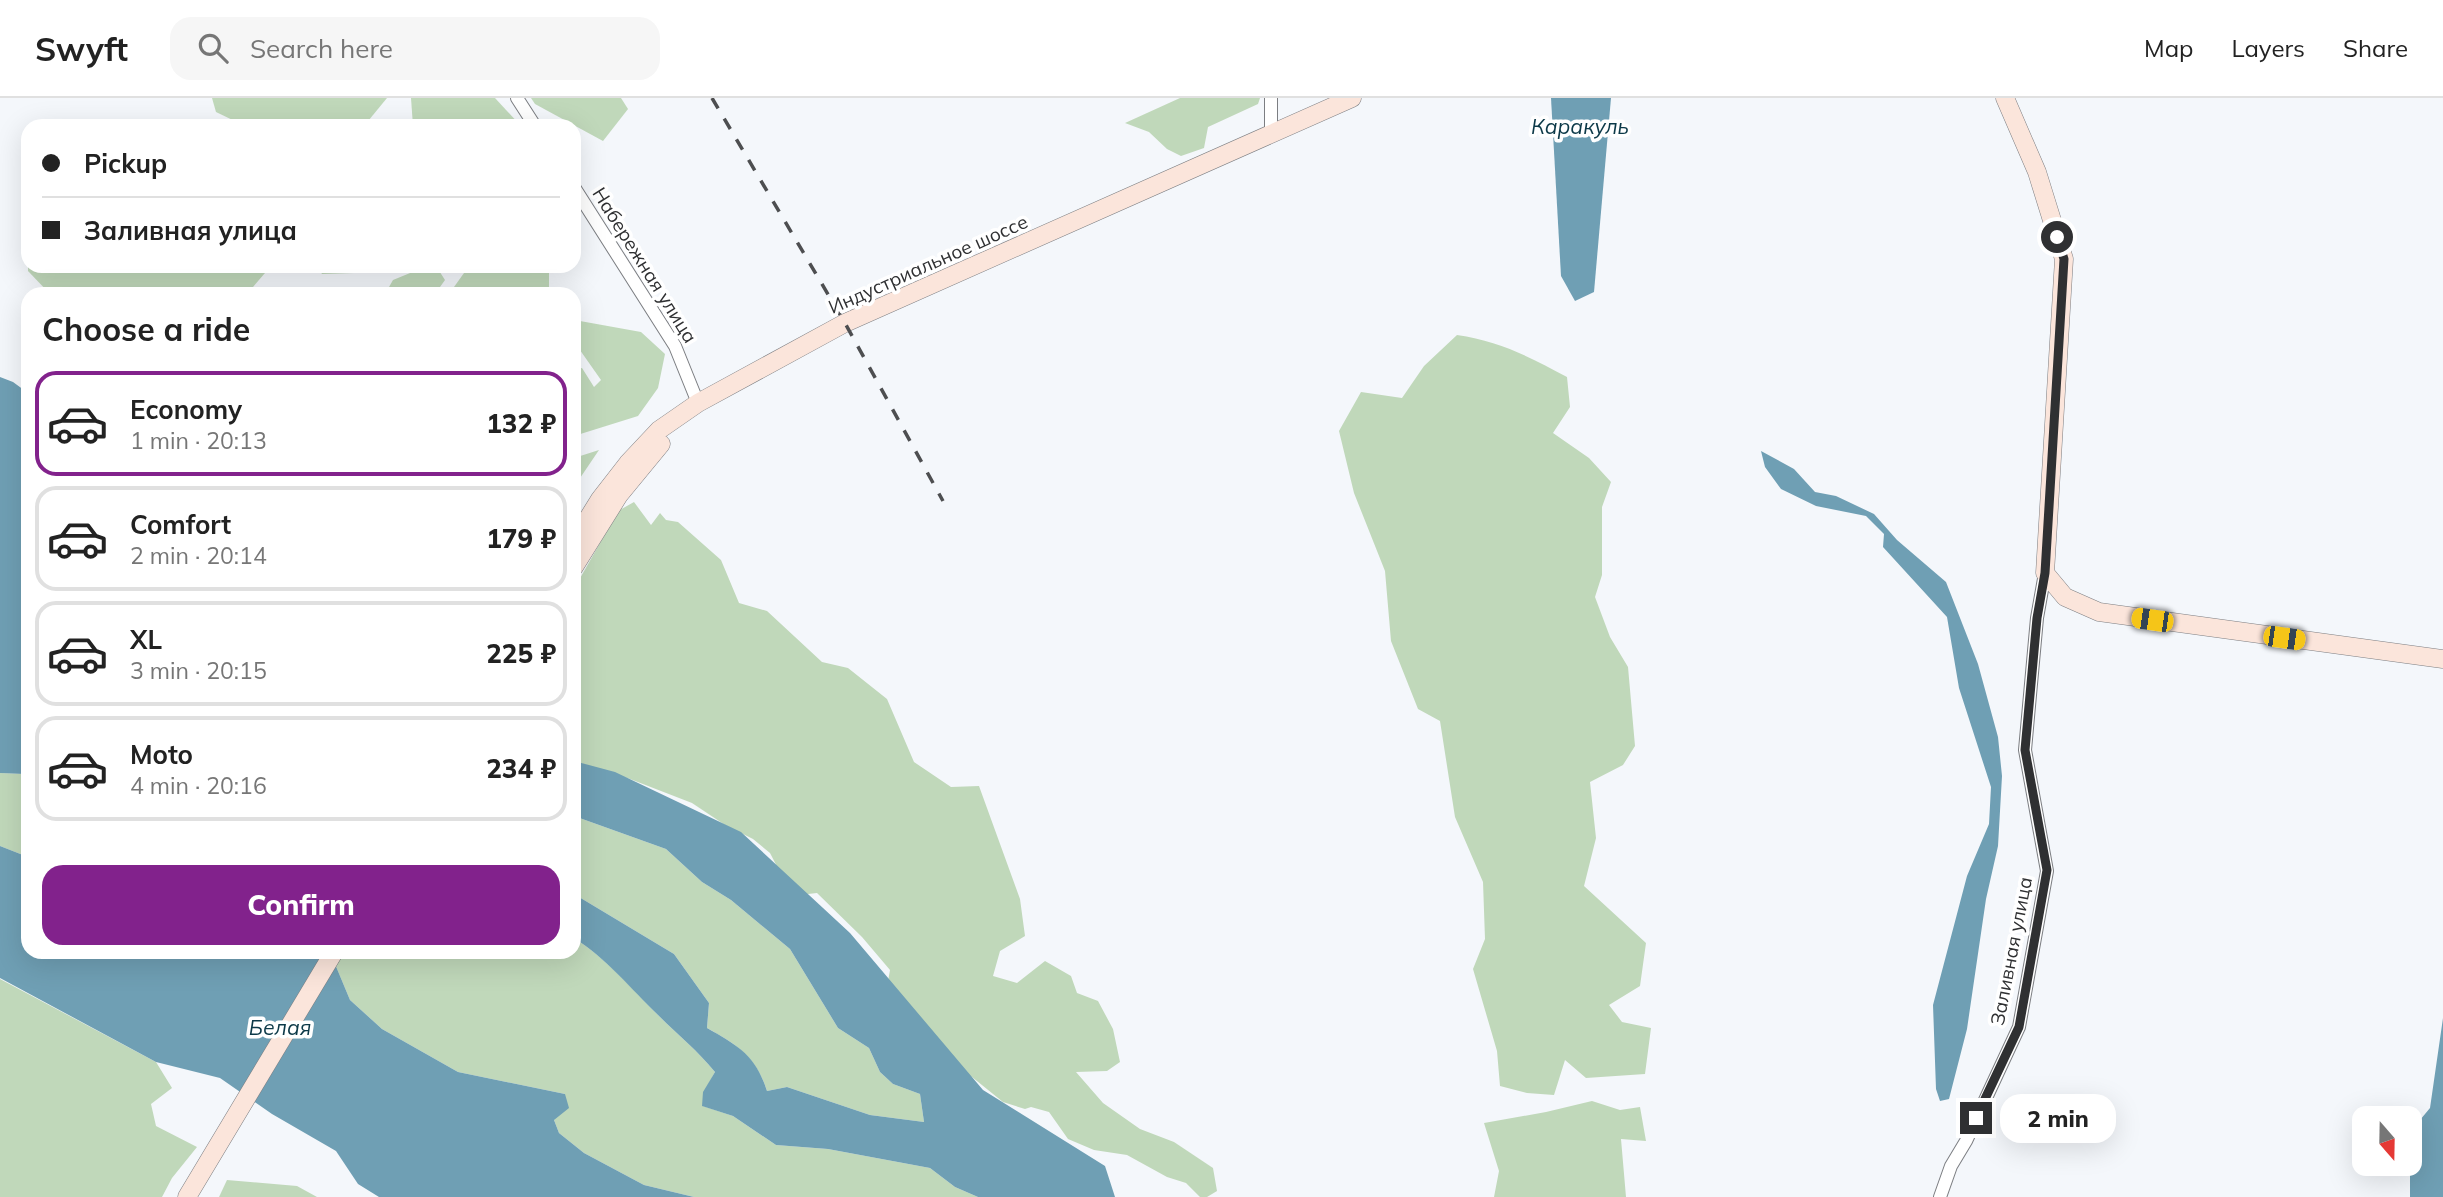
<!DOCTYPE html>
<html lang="en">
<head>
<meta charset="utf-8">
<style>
  :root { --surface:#fff; --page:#f6f6f6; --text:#222; --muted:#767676; --line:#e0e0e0; --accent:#82228c }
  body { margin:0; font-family:Mulish,sans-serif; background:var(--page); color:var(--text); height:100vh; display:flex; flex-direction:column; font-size:26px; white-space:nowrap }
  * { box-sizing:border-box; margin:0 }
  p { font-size:23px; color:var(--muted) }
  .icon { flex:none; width:38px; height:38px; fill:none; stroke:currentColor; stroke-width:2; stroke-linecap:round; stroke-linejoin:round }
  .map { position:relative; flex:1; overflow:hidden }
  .drawer { position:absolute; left:21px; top:189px; width:560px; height:672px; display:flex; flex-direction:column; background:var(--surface); border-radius:21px; box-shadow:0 7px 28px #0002 }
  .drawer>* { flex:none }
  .banner { position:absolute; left:21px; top:21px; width:560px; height:154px; border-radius:21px; box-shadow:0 7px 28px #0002; display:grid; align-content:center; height:154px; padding:0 21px; background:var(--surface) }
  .needle { width:46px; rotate:160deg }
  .fabs { position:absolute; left:2352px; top:1008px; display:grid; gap:14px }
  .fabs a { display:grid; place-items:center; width:70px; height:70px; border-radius:14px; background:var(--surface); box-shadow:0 7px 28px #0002; font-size:35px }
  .end { position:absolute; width:32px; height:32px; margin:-16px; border:9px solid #2f3032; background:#fff; box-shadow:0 0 0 4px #fff }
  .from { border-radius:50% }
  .bubble { position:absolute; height:49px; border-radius:21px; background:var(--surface); box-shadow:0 7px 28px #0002; font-size:23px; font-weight:800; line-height:49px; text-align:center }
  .car { position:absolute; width:21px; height:42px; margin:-21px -10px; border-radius:9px; box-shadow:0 0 5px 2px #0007; background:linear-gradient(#f5c518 24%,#345 0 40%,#f5c518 0 76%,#345 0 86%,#f5c518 0) }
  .banner b { display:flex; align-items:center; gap:24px; height:66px; font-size:26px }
  .banner b+b { border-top:2px solid var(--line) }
  .banner i { width:18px; height:18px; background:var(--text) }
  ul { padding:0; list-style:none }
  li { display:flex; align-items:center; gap:21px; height:105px; margin:0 14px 10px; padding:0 7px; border:4px solid var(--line); border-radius:21px }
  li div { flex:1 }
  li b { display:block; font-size:26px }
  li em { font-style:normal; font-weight:800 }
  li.current { border-color:var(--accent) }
  li>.icon { width:63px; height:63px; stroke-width:1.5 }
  h2 { padding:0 21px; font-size:32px; line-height:84px }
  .primary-button { display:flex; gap:14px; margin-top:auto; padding:14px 21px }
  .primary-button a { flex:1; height:80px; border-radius:21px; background:var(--accent); color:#fff; font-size:28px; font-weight:800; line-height:80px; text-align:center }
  header { display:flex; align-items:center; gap:42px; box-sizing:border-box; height:98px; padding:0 35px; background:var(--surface); border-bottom:2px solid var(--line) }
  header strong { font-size:33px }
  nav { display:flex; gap:38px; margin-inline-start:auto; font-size:24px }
  .search { width:490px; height:63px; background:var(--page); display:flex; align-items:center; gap:18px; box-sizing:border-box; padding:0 24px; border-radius:21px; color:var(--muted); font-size:26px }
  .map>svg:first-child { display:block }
  .green { fill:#c0d8ba }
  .water { fill:#6f9fb4 }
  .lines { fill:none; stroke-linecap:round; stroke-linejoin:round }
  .street-casing { stroke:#7c7e82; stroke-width:14 }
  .secondary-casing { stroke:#7c7e82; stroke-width:19 }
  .street { stroke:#fff; stroke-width:12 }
  .secondary { stroke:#fbe5db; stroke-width:18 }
  .rail { stroke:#4d4e50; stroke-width:3.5; stroke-dasharray:12 12; stroke-linecap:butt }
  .route { stroke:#2f3032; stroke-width:9 }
  .labels { text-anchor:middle; stroke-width:7; stroke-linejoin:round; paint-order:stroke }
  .street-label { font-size:19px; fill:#2f3032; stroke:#fff }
  .water-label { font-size:21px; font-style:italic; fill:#0c3948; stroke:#fff }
</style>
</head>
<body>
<header>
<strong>Swyft</strong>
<div class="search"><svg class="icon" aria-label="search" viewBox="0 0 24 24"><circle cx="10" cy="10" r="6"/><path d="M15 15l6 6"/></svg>Search here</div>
<nav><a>Map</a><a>Layers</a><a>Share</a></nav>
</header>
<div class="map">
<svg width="2443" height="1099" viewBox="0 0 2443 1099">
  <rect width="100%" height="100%" fill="#f4f7fb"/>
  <g class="green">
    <path d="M212 0H387L364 28H245L216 14Z"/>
    <path d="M411 0H495L521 28H413Z"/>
    <path d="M531 0H621L628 11 603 43 535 6Z"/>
    <path d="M1180 0H1260L1258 6 1208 29 1204 50 1181 58 1167 51 1149 34 1125 25Z"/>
    <path d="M28 168H271L247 196H50L28 173Z"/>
    <path d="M317 168H356L354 175 322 176Z"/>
    <path d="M416 168H436L445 182 435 196H385L393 182 415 173Z"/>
    <path d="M469 168H531L549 175V196H449Z"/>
    <path d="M580 223 641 234 665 256 658 290 638 318 574 338V271L582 270 594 289 601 282 575 245 574 227Z"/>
    <path d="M1457 237C1499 243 1530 259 1567 279L1570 309 1553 335 1589 360 1611 384 1602 409V477L1595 499 1610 539 1628 569 1635 648 1623 667 1590 684 1596 740 1584 788 1646 845 1640 888 1609 907 1622 924 1651 930 1645 976 1586 980 1565 962 1554 997 1527 995 1500 988 1497 953 1473 871 1485 841 1483 784 1455 719 1440 623 1418 611 1391 543 1385 473 1354 395 1339 333 1361 294 1402 300 1424 268Z"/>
    <path d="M599 352 576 386 574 390V360Z"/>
    <path d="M634 404 651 427 660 415 666 422 678 424 721 462 739 505 767 513 822 564 848 570 887 601 914 664 951 689 979 688 1020 801 1025 838 1000 853 993 878 1017 885 1045 863 1071 878 1077 895 1098 903 1113 931 1120 964 1107 973 1076 974 1103 1005 1140 1031 1174 1044 1213 1070 1217 1093 1207 1099H1200L1186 1085 1167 1079 1127 1057 1094 1052 1068 1041 1049 1014 1031 1009 1025 1011 1003 1004 972 979 941 967 885 900 890 872 862 839 817 795 799 797 786 786 770 755 753 741 725 727 692 705 630 681 574 663V491L618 413Z"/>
    <path d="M0 675 25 676 28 678V759L0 748Z"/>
    <path d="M574 718 666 751 702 784 731 802 790 851 838 930 869 950 880 974 893 986 920 996 924 1024 870 1017 787 989 767 993C756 958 737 947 707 930L709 905 674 856 574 796Z"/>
    <path d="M574 840C606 860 632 891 658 917 677 936 698 953 715 974L704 994 703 1008 733 1018 776 1047 828 1051 930 1070 955 1089 978 1099H694L644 1087 584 1055 559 1035 554 1022 565 996 458 974 382 931 350 902 330 854H574Z"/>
    <path d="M0 881 156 964 172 990 151 1006 156 1028 197 1049 172 1080 162 1099H0Z"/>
    <path d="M1592 1003 1620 1012 1640 1009 1646 1043 1621 1041 1626 1099H1494L1499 1073 1484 1025 1546 1014Z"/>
    <path d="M227 1082 297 1088 317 1099H219Z"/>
  </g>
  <g class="water">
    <path d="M1551 0H1611L1594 194 1575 203 1561 178Z"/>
    <path d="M0 279 13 284 28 295V678L24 676 0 675Z"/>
    <path d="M1761 353 1794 371 1815 394 1836 398 1874 416 1897 442 1946 484 1978 566 1998 639 2002 678 1998 748 1986 801 1967 931 1949 1001 1940 1003 1936 991 1933 907 1967 778 1989 726 1991 689 1959 590 1947 519 1883 449 1884 436 1866 418 1816 408 1781 391 1765 369Z"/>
    <path d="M574 663 615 674 741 734 850 835 983 992 1105 1068 1115 1099H978L955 1089 930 1070 828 1051 776 1047 733 1018 702 1008 703 994 715 974C698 953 677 936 658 917 631 891 606 860 574 840V796L674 856 709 905 707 930C738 948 755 956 767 993L787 989 870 1017 924 1024 920 996 893 986 880 974 869 950 838 930 790 851 731 802 702 784 666 751 574 718Z"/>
    <path d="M0 748 28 759V854H330L350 902 382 931 458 974 565 996 569 1010 554 1022 559 1035 584 1055 644 1087 694 1099H379L358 1086 336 1053 272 1016 220 980 156 964 0 880Z"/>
    <path d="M2443 920V1099H2410V1034L2430 1010Z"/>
  </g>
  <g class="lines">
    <g class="street-casing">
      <g id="street">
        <path d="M517 0 535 28"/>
        <path d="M1271 36V0"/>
        <path d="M574 89 675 248 698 305"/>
        <path d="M1940 1099 1951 1068 1966 1043 2019 929 2047 773 2025 652 2037 520 2045 475"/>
      </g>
    </g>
    <g class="secondary-casing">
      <g id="secondary">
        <path d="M2005 0 2037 74 2064 161 2045 475 2065 499 2099 514 2443 561"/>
        <path d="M574 443 600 401 628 365 659 332 698 305 845 225 1352 0"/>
        <path d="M574 469 619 397 661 346"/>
        <path d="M187 1099 334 854"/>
      </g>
    </g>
    <use href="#street" class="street"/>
    <use href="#secondary" class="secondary"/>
    <path class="rail" d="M712 0 845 225 943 403"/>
  </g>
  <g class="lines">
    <path class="route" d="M1976 1020 2019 929 2047 772 2025 652 2037 520 2045 475 2064 161 2057 139"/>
  </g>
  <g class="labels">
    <g class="street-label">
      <text transform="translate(928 166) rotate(-24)" y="7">Индустриальное шоссе</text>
      <text transform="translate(645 167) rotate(58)" y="7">Набережная улица</text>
      <text transform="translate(2011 853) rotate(-79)" y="7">Заливная улица</text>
    </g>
    <g class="water-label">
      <text x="1580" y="36">Каракуль</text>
      <text x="280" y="937">Белая</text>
    </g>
  </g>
</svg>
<div class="fabs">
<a><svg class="needle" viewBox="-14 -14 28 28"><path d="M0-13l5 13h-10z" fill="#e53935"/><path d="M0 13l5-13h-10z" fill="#767676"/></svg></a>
</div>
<i class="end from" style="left:2057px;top:139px"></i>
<i class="end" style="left:1976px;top:1020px"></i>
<div class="bubble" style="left:2000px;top:996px;width:116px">2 min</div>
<i class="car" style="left:2152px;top:522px;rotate:278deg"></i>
<i class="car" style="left:2284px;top:540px;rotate:98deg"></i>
<div class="banner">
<b><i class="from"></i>Pickup</b>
<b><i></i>Заливная улица</b>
</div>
<section class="drawer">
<h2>Choose a ride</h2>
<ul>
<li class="current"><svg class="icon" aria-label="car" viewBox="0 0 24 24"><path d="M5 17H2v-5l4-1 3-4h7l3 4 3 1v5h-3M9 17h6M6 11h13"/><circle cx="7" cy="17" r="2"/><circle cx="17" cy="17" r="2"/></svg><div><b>Economy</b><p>1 min · 20:13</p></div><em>132 ₽</em></li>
<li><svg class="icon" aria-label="car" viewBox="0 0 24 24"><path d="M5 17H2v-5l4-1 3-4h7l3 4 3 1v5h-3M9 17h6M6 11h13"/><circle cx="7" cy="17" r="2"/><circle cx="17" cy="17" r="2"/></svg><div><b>Comfort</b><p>2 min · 20:14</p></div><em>179 ₽</em></li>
<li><svg class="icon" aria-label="car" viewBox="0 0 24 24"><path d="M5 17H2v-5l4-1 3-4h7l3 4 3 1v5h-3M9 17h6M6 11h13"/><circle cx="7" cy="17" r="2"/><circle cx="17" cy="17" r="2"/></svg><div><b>XL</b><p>3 min · 20:15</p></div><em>225 ₽</em></li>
<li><svg class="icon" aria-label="car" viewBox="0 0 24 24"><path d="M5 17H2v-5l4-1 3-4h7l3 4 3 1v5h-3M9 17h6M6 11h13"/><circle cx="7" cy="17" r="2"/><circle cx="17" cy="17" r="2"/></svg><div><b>Moto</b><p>4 min · 20:16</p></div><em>234 ₽</em></li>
</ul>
<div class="primary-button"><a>Confirm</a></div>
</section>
</div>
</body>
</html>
